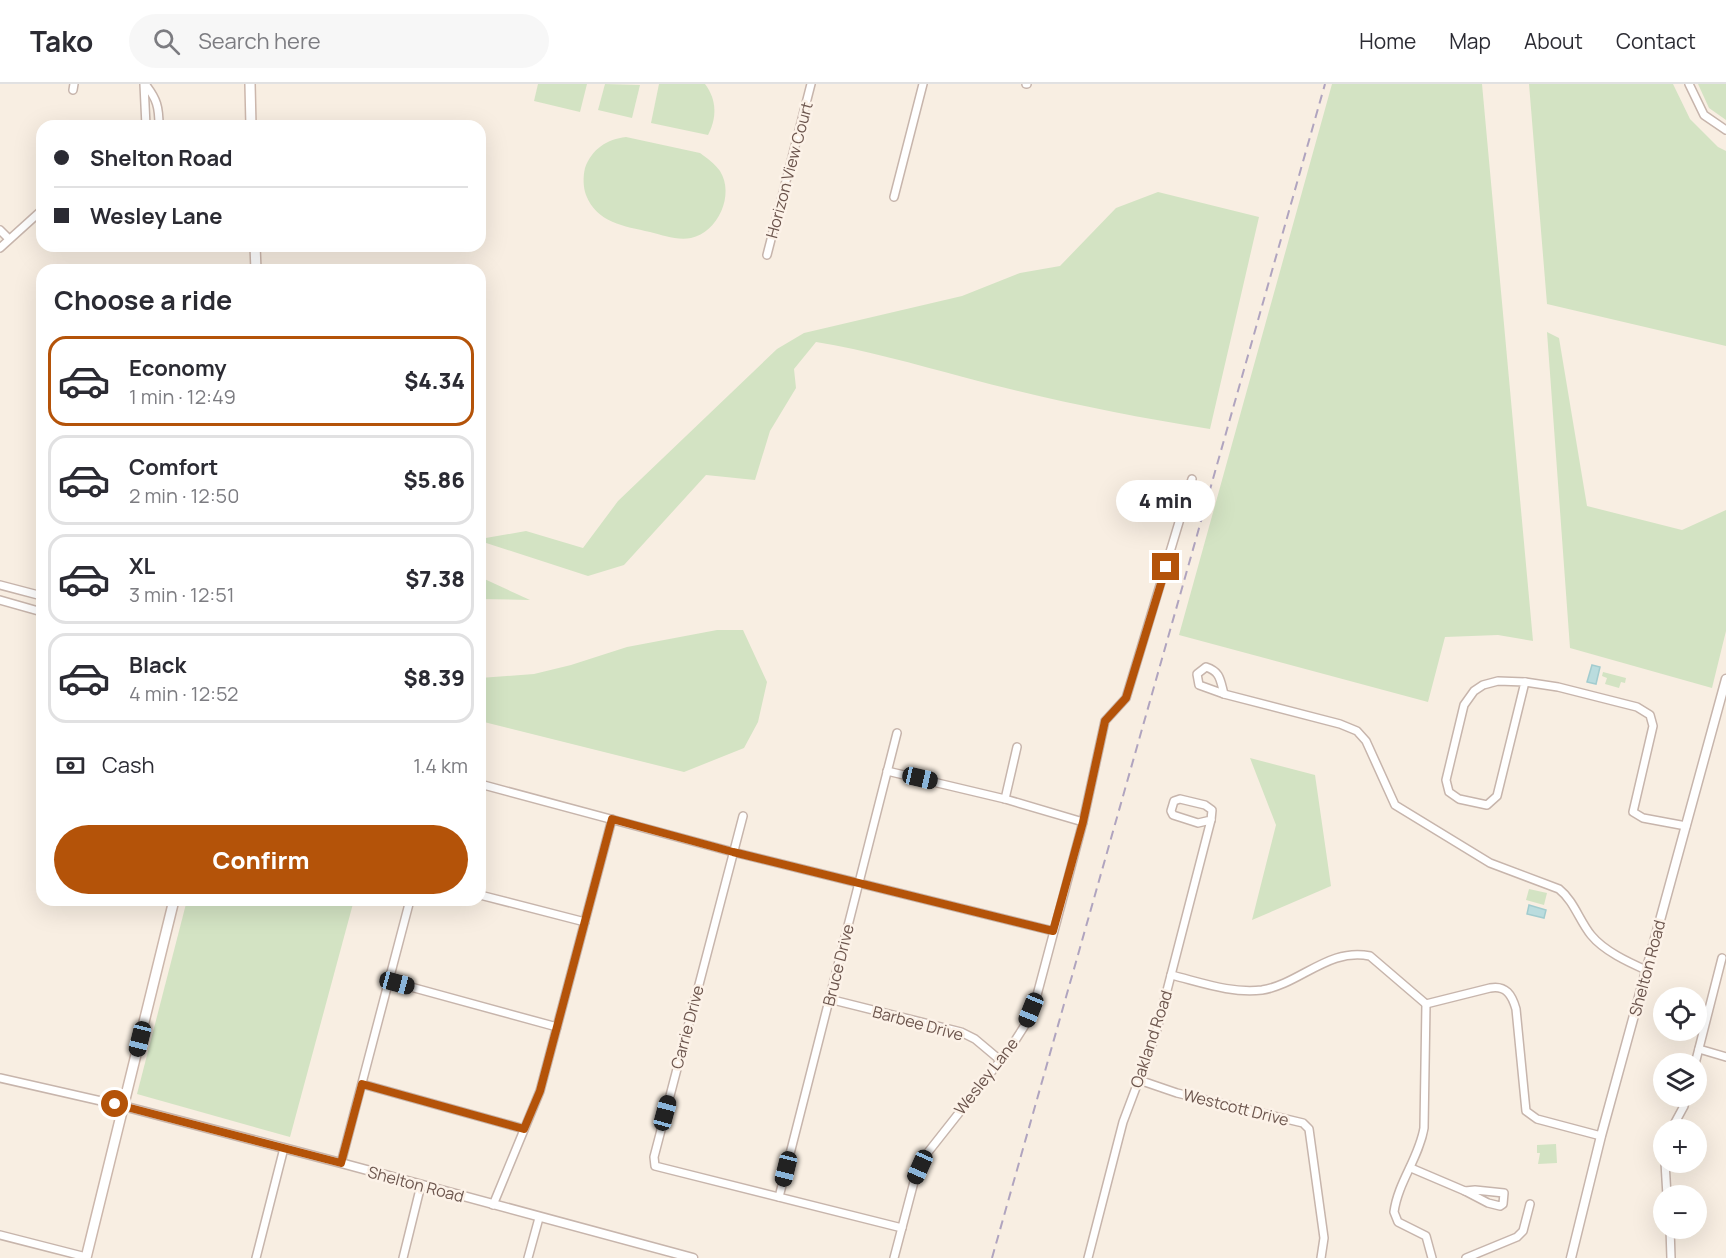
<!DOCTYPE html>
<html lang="en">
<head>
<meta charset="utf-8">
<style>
  :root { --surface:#fff; --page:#f7f7f7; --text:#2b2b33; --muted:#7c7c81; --line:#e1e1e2; --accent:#b45309 }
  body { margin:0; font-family:Manrope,sans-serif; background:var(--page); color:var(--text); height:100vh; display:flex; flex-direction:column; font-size:22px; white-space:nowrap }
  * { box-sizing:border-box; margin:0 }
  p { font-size:20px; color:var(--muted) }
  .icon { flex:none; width:33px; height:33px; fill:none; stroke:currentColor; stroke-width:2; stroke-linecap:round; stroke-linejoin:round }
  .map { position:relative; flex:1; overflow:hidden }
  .panel { position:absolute; left:36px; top:180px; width:450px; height:642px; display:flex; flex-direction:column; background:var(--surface); border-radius:18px; box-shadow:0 6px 24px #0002 }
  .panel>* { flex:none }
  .top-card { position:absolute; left:36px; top:36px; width:450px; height:132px; border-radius:18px; box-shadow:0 6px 24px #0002; display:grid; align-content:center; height:132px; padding:0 18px; background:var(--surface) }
  .buttons { position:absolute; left:1653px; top:903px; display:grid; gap:12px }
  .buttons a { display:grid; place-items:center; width:54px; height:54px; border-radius:50%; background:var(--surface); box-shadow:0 6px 24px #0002; font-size:30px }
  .end { position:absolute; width:27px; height:27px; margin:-14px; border:8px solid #b45309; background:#fff; box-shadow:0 0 0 3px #fff }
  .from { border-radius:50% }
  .bubble { position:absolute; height:42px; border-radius:21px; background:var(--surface); box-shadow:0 6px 24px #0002; font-size:20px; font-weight:800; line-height:42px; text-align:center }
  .car { position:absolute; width:18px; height:36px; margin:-18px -9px; border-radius:8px; box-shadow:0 0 4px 2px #0007; background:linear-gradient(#222 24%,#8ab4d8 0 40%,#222 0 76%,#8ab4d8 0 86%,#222 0) }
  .top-card b { display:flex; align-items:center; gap:21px; height:57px; font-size:22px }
  .top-card b+b { border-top:2px solid var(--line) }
  .top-card i { width:15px; height:15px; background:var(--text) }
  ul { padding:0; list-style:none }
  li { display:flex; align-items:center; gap:18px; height:90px; margin:0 12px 9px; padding:0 6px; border:3px solid var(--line); border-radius:18px }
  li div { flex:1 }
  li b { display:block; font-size:22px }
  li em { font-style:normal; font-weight:800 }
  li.current { border-color:var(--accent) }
  li>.icon { width:54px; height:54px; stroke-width:1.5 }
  h2 { padding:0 18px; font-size:27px; line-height:72px }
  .pay { display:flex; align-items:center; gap:15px; height:66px; padding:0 18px; font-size:22px }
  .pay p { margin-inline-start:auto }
  .button { display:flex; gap:12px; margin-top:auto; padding:12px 18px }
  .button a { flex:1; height:69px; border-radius:36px; background:var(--accent); color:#fff; font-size:24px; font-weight:800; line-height:69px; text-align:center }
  header { display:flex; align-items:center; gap:36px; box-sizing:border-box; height:84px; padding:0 30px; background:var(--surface); border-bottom:2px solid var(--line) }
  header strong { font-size:28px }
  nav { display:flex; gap:33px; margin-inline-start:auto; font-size:21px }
  .search { width:420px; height:54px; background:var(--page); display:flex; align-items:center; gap:15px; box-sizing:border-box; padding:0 21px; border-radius:33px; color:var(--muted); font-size:22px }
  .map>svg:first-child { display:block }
  .green { fill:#d3e3c3 }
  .water { fill:#badcde; stroke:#a2cccf; stroke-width:1.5 }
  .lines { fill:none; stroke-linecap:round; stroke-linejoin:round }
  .minor-casing { stroke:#c7b5ac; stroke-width:10 }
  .tertiary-casing { stroke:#c7b5ac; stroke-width:11 }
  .secondary-casing { stroke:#ccb7ac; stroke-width:12 }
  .minor { stroke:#fff; stroke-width:7 }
  .tertiary { stroke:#fff; stroke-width:8 }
  .secondary { stroke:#fff; stroke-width:9 }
  .rail { stroke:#b0a4bf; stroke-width:2; stroke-dasharray:9 6; stroke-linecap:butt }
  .route { stroke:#b45309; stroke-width:8 }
  .labels { text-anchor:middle; stroke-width:5; stroke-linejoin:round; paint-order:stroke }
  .street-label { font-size:16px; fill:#6c554d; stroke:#fcf2e8 }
</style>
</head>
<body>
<header>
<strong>Tako</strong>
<div class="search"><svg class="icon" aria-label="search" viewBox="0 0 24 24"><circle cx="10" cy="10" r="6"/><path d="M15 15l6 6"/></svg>Search here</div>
<nav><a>Home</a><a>Map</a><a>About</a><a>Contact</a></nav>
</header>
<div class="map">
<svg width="1726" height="1174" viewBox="0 0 1726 1174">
  <rect width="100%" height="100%" fill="#f8eee2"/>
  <g class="green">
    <path d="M538 0H587L580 28 534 17Z"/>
    <path d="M605 0 640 1 632 34 598 26Z"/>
    <path d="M659 0H705C717 16 717 34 708 51L651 39Z"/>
    <path d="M1332 0H1482L1533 557 1498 551 1445 553 1428 618 1179 551Z"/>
    <path d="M1529 0H1673L1690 35 1718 63 1726 67V262L1547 220Z"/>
    <path d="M1698 0H1726V36L1709 24Z"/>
    <path d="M626 53 700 69C707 74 715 80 720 87 735 111 718 148 691 154 678 157 662 151 650 148 624 142 597 139 586 111 583 103 583 92 585 84 592 65 607 55 626 53Z"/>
    <path d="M1158 108 1259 133 1210 345C1127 332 1045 315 963 293 914 280 866 266 816 258L794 285 796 304 770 347 755 396 706 391 624 481 588 492 480 457V455L526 447 583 464 618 417 777 265 804 249 962 212 1020 189 1060 182 1116 124Z"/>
    <path d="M1547 248 1559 254 1587 422 1682 446 1726 426V547L1712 604 1570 564Z"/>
    <path d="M480 493 530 516 480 515Z"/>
    <path d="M717 546H743L767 598 758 638 744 664 684 688 480 637V594L534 590 571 581 627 563Z"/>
    <path d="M1603 588 1626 594 1625 599 1621 598 1619 604 1605 600 1607 594 1602 592Z"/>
    <path d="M1250 674 1315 691 1331 802 1252 836 1276 741Z"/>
    <path d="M1529 805 1547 809 1544 821 1526 816Z"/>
    <path d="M187 816H354L290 1053 137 1010Z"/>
    <path d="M1556 1060 1557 1079 1538 1080 1540 1069H1537V1061Z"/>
  </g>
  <g class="water">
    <path d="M1592 581 1600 583 1596 600 1587 598Z"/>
    <path d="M1529 821 1546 826 1544 834 1527 830Z"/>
  </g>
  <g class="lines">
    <g class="minor-casing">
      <g id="minor">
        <path d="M144 0 146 42"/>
        <path d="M145 0C157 15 159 23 159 42"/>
        <path d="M1026 0H1027"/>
        <path d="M1689 0 1704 31 1726 46"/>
        <path d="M73 6 74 0"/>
        <path d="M894 113 923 0"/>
        <path d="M0 146 9 155"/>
        <path d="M0 164 42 126"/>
        <path d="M767 171 811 0"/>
        <path d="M0 501 42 512"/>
        <path d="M0 516 42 528"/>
        <path d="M1206 583C1221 588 1220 596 1224 610L1199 601 1197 590Z"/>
        <path d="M1498 597 1525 598 1497 712 1487 721 1459 715 1449 708 1446 696 1464 621 1474 607 1483 601Z"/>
        <path d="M1525 598 1558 603 1637 623 1650 631 1653 642 1633 728 1643 734 1686 742"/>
        <path d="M1224 610 1340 640 1357 647 1366 657 1395 721 1490 779 1559 805C1574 817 1579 836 1591 851 1604 867 1628 878 1646 886"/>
        <path d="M887 687 1005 715 1083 738"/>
        <path d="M480 700 733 768 1053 847"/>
        <path d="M1005 715 1017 663"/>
        <path d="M1180 715 1205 721 1212 726 1211 736 1198 739 1173 731 1171 727 1174 717Z"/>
        <path d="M743 732 654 1073 655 1082 902 1144"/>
        <path d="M480 811 585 838"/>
        <path d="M1171 891C1200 898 1232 910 1262 906 1300 900 1329 863 1370 872L1426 920"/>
        <path d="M389 897 557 943"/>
        <path d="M829 915 961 948 975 955 1000 976"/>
        <path d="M1426 920 1490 904C1506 901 1512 911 1516 925L1526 1027 1537 1035 1601 1052"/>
        <path d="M1426 920 1424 1044C1419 1074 1398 1098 1394 1128L1398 1138 1426 1152 1432 1174"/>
        <path d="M1699 965 1726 973"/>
        <path d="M1695 980 1722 874"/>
        <path d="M0 994 123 1022"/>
        <path d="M1139 996 1177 1009 1303 1039 1309 1045 1324 1154 1321 1174"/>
        <path d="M362 1000 524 1045"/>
        <path d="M1671 1046 1684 1022 1686 1012"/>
        <path d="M1665 1078 1667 1112"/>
        <path d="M341 1079 410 816"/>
        <path d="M1411 1084 1465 1107"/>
        <path d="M1475 1106 1504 1109 1503 1120 1500 1122 1488 1119 1465 1107Z"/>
        <path d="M779 1113 897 649"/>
        <path d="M493 1121 540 1007 612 735"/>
        <path d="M1670 1144 1671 1174"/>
        <path d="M0 1151 86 1173"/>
        <path d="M256 1174 284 1064"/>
        <path d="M403 1174 421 1101"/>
        <path d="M528 1174 539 1134"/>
        <path d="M894 1174 915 1094 925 1072 1011 963 1025 941 1037 911 1083 738 1105 637 1126 614 1192 395"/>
        <path d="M1088 1174 1123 1038 1155 953 1211 736"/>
        <path d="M1466 1174 1517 1153 1523 1147 1530 1120"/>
      </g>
    </g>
    <g class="tertiary-casing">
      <g id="tertiary">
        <path d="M123 1022 341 1079 693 1174"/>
        <path d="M1571 1174 1601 1052 1726 595"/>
      </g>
    </g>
    <g class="secondary-casing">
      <g id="secondary">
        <path d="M250 0 251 42"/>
        <path d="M255 162 256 186"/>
        <path d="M86 1174 174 816"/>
      </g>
    </g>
    <use href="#minor" class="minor"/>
    <use href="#tertiary" class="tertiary"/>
    <use href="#secondary" class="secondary"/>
    <path class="rail" d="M992 1174 1325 0"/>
  </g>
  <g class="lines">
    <path class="route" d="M115 1020 341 1079 362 1000 524 1045 540 1007 612 735 733 768 1053 847 1083 738 1105 637 1126 614 1166 483"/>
  </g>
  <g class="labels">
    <g class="street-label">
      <text transform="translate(789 86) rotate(-75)" y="6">Horizon View Court</text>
      <text transform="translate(838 881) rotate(-76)" y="6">Bruce Drive</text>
      <text transform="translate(1647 884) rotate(-75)" y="6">Shelton Road</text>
      <text transform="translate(918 939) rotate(15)" y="6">Barbee Drive</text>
      <text transform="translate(687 943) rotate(-75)" y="6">Carrie Drive</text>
      <text transform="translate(1151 955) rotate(-72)" y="6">Oakland Road</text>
      <text transform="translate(986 992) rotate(-52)" y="6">Wesley Lane</text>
      <text transform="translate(1236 1023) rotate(14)" y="6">Westcott Drive</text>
      <text transform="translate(416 1100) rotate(15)" y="6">Shelton Road</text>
    </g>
  </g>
</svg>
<div class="buttons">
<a><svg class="icon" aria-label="locate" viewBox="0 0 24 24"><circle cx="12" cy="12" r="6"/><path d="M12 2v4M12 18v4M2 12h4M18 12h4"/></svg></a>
<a><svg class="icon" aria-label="layers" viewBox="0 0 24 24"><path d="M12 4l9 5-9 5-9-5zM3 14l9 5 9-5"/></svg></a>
<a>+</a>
<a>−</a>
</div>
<i class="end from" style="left:115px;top:1020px"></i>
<i class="end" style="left:1166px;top:483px"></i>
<div class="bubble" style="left:1116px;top:396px;width:99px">4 min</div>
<i class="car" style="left:920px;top:694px;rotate:103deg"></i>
<i class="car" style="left:397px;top:899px;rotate:105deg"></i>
<i class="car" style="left:1031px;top:926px;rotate:202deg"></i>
<i class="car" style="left:140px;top:955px;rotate:194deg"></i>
<i class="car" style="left:665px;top:1029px;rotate:15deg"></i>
<i class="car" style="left:920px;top:1083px;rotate:204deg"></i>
<i class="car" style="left:786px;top:1085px;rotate:194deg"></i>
<div class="top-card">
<b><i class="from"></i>Shelton Road</b>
<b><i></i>Wesley Lane</b>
</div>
<section class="panel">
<h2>Choose a ride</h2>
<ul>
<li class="current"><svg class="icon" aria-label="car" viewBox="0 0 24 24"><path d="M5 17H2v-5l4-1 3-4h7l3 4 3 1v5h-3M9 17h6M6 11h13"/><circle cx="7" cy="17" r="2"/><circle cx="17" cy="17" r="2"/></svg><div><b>Economy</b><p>1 min · 12:49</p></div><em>$4.34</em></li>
<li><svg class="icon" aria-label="car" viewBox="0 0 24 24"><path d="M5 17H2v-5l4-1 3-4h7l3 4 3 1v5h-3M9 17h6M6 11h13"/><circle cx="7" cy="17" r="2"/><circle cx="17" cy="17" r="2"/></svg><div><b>Comfort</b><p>2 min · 12:50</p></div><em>$5.86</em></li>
<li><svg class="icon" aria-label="car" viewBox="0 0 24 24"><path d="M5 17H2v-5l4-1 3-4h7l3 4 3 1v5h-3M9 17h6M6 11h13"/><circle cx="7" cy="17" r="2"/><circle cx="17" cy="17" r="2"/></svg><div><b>XL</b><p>3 min · 12:51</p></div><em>$7.38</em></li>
<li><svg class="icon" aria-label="car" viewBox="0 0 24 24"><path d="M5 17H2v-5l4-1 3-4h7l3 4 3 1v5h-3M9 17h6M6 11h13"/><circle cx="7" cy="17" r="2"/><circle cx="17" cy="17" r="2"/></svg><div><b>Black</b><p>4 min · 12:52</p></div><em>$8.39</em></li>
</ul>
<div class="pay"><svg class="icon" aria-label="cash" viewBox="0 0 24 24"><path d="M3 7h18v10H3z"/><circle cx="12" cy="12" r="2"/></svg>Cash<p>1.4 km</p></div>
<div class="button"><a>Confirm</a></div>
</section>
</div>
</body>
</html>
